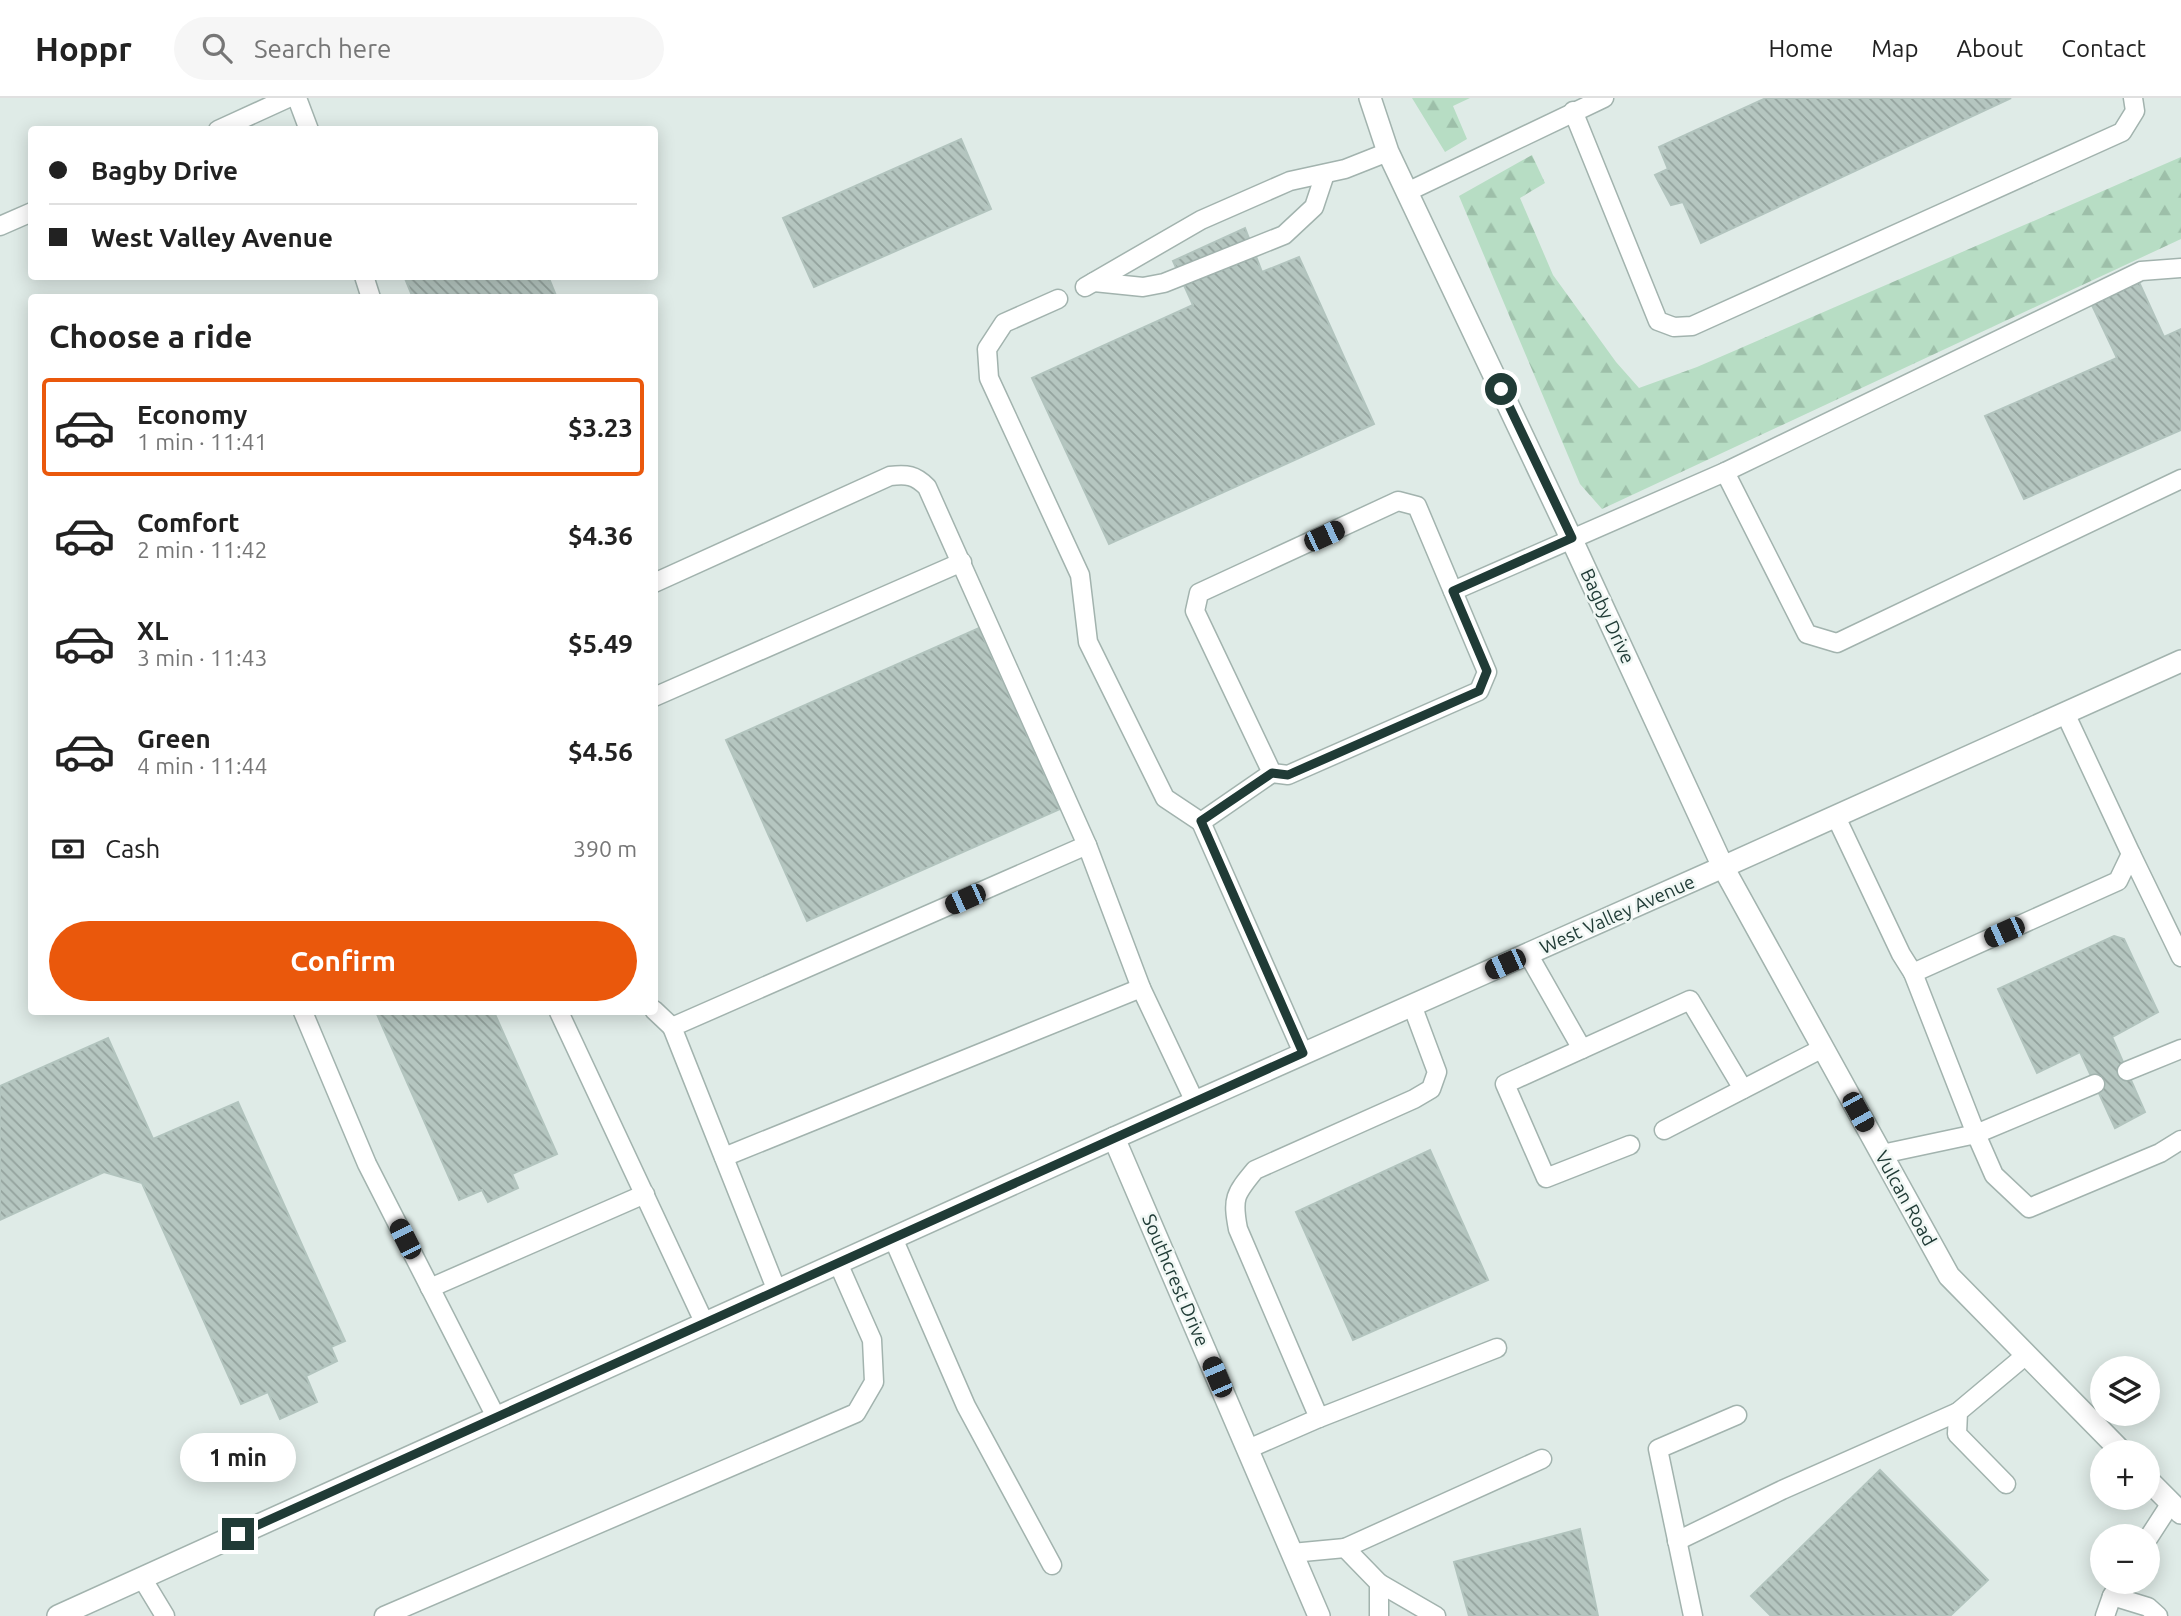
<!DOCTYPE html>
<html lang="en">
<head>
<meta charset="utf-8">
<style>
  :root { --surface:#fff; --page:#f6f6f6; --text:#222; --muted:#767676; --line:#e0e0e0; --accent:#ea580c }
  body { margin:0; font-family:Ubuntu,sans-serif; background:var(--page); color:var(--text); height:100vh; display:flex; flex-direction:column; font-size:26px; white-space:nowrap }
  * { box-sizing:border-box; margin:0 }
  p { font-size:23px; color:var(--muted) }
  .icon { flex:none; width:38px; height:38px; fill:none; stroke:currentColor; stroke-width:2; stroke-linecap:round; stroke-linejoin:round }
  .map { position:relative; flex:1; overflow:hidden }
  .details { position:absolute; left:28px; top:196px; width:630px; height:721px; display:flex; flex-direction:column; background:var(--surface); border-radius:7px; box-shadow:0 4px 18px #0003 }
  .details>* { flex:none }
  .guide { position:absolute; left:28px; top:28px; width:630px; height:154px; border-radius:7px; box-shadow:0 4px 18px #0003; display:grid; align-content:center; height:154px; padding:0 21px; background:var(--surface) }
  .fabs { position:absolute; left:2090px; top:1258px; display:grid; gap:14px }
  .fabs a { display:grid; place-items:center; width:70px; height:70px; border-radius:50%; background:var(--surface); box-shadow:0 4px 18px #0003; font-size:35px }
  .end { position:absolute; width:32px; height:32px; margin:-16px; border:9px solid #203b36; background:#fff; box-shadow:0 0 0 4px #fff }
  .from { border-radius:50% }
  .bubble { position:absolute; height:49px; border-radius:24px; background:var(--surface); box-shadow:0 4px 18px #0003; font-size:23px; font-weight:700; line-height:49px; text-align:center }
  .car { position:absolute; width:21px; height:42px; margin:-21px -10px; border-radius:9px; box-shadow:0 0 5px 2px #0007; background:linear-gradient(#222 24%,#8ab4d8 0 40%,#222 0 76%,#8ab4d8 0 86%,#222 0) }
  .guide b { display:flex; align-items:center; gap:24px; height:66px; font-size:26px }
  .guide b+b { border-top:2px solid var(--line) }
  .guide i { width:18px; height:18px; background:var(--text) }
  ul { padding:0; list-style:none }
  li { display:flex; align-items:center; gap:21px; height:98px; margin:0 14px 10px; padding:0 7px; border:4px solid transparent; border-radius:7px }
  li div { flex:1 }
  li b { display:block; font-size:26px }
  li em { font-style:normal; font-weight:700 }
  li.on { border-color:var(--accent) }
  li>.icon { width:63px; height:63px; stroke-width:1.5 }
  h2 { padding:0 21px; font-size:32px; line-height:84px }
  .pay { display:flex; align-items:center; gap:18px; height:77px; padding:0 21px; font-size:26px }
  .pay p { margin-inline-start:auto }
  .cta { display:flex; gap:14px; margin-top:auto; padding:14px 21px }
  .cta a { flex:1; height:80px; border-radius:42px; background:var(--accent); color:#fff; font-size:28px; font-weight:700; line-height:80px; text-align:center }
  header { display:flex; align-items:center; gap:42px; box-sizing:border-box; height:98px; padding:0 35px; background:var(--surface); border-bottom:2px solid var(--line) }
  header strong { font-size:33px }
  nav { display:flex; gap:38px; margin-inline-start:auto; font-size:24px }
  .search { width:490px; height:63px; background:var(--page); display:flex; align-items:center; gap:18px; box-sizing:border-box; padding:0 24px; border-radius:38px; color:var(--muted); font-size:26px }
  .map>svg:first-child { display:block }
  .forest { fill:url(#forest-firs) }
  .building { fill:url(#building-back-hatch); stroke:#b2c4be; stroke-width:2 }
  .lines { fill:none; stroke-linecap:round; stroke-linejoin:round }
  .service-casing { stroke:#a2b3ae; stroke-width:21 }
  .minor-casing { stroke:#a2b3ae; stroke-width:24 }
  .tertiary-casing { stroke:#a2b3ae; stroke-width:24 }
  .service { stroke:#fff; stroke-width:18 }
  .minor { stroke:#fff; stroke-width:21 }
  .tertiary { stroke:#fff; stroke-width:21 }
  .route { stroke:#203b36; stroke-width:9 }
  .labels { text-anchor:middle; stroke-width:5; stroke-linejoin:round; paint-order:stroke }
  .street-label { font-size:19px; fill:#203b36; stroke:#f0f7f4 }
</style>
</head>
<body>
<header>
<strong>Hoppr</strong>
<div class="search"><svg class="icon" aria-label="search" viewBox="0 0 24 24"><circle cx="10" cy="10" r="6"/><path d="M15 15l6 6"/></svg>Search here</div>
<nav><a>Home</a><a>Map</a><a>About</a><a>Contact</a></nav>
</header>
<div class="map">
<svg width="2181" height="1518" viewBox="0 0 2181 1518">
  <defs>
    <pattern id="forest-firs" width="22" height="20" patternUnits="userSpaceOnUse" patternTransform="scale(1.75)"><rect width="22" height="20" fill="#b7ddc4"/><path d="M5 1l3.5 6h-7zM16 11l3.5 6h-7z" fill="#9dbfa9"/></pattern>
    <pattern id="building-back-hatch" width="6" height="6" patternUnits="userSpaceOnUse" patternTransform="scale(1.75)"><rect width="6" height="6" fill="#b5c6c0"/><path d="M-1 5l2 2M0 0l6 6M5-1l2 2" fill="none" stroke="#93a29d"/></pattern>
  </defs>
  <rect width="100%" height="100%" fill="#dfebe7"/>
  <g class="forest">
    <path d="M1412 0H1470L1453 8 1467 41 1445 54Z"/>
    <path d="M1532 57 1545 85 1520 100 1553 177 1616 264 1639 290 1697 269 2181 59V141L1602 411 1580 386 1459 98Z"/>
  </g>
  <g class="building">
    <path d="M1766 0H2011L1701 145 1683 104 1671 107 1655 77 1668 71 1659 49Z"/>
    <path d="M961 41 991 111 814 189 783 120Z"/>
    <path d="M1245 130 1262 174 1299 159 1374 326 1109 446 1032 280 1193 207 1173 163Z"/>
    <path d="M404 178H548L557 200H413Z"/>
    <path d="M2138 182 2164 239 2181 231V332L2024 401 1985 318 2117 260 2090 203Z"/>
    <path d="M979 530 1060 711 807 823 726 642Z"/>
    <path d="M2114 838 2124 841 2158 914 2112 939 2145 1014 2115 1030 2080 954 2037 975 1998 891Z"/>
    <path d="M376 914H494L557 1056 512 1076 518 1090 488 1104 482 1092 459 1102Z"/>
    <path d="M108 940 153 1041 238 1004 345 1243 331 1249 337 1263 306 1278 317 1304 280 1321 268 1294 241 1306 142 1085 104 1074 0 1122V988Z"/>
    <path d="M1430 1052 1488 1182 1353 1242 1296 1114Z"/>
    <path d="M1880 1372 1988 1482 1950 1518H1771L1751 1498Z"/>
    <path d="M1580 1431 1598 1518H1469L1454 1464Z"/>
  </g>
  <g class="lines">
    <g class="service-casing">
      <g id="service">
        <path d="M297 0 309 32"/>
        <path d="M1573 13 1658 223 1674 229 1692 228 2122 34 2135 13 2133 0"/>
        <path d="M218 32 288 0"/>
        <path d="M1407 94 1604 0"/>
        <path d="M0 128 32 114"/>
        <path d="M364 178 371 200"/>
        <path d="M1094 184 1143 189 1164 185 1284 137 1314 109 1325 76"/>
        <path d="M1085 189 1201 122 1290 83 1345 71 1388 54"/>
        <path d="M1058 201 1004 225 987 251 989 280 1080 477 1088 544 1165 700 1201 724"/>
        <path d="M1725 374 2141 173 2181 170"/>
        <path d="M654 485 890 378C907 376 915 377 927 389L1087 747"/>
        <path d="M1453 493 1725 374 1807 536 1837 545 2181 381"/>
        <path d="M654 599 962 464"/>
        <path d="M1272 675 1288 677 1479 593 1487 574 1417 408 1398 403 1199 495 1195 513 1272 675 1201 724 1303 955"/>
        <path d="M1836 719 1901 856 1913 875 2118 783 2131 756 2065 615"/>
        <path d="M2131 756 2181 859"/>
        <path d="M1528 856 1582 951"/>
        <path d="M1913 875 1976 1036 2095 986"/>
        <path d="M654 912 672 929"/>
        <path d="M303 914 367 1066 496 1319"/>
        <path d="M559 914 705 1226"/>
        <path d="M2127 973 2181 951"/>
        <path d="M1664 1032 1823 950"/>
        <path d="M1630 1047 1546 1080 1505 986 1690 902 1743 991"/>
        <path d="M1882 1056 1976 1036 1994 1077 2029 1110 2160 1055 2181 1042"/>
        <path d="M724 1059 1141 890"/>
        <path d="M893 1140 966 1308 1052 1467"/>
        <path d="M430 1190 645 1096"/>
        <path d="M777 1193 672 929 1087 747 1141 890 1195 1004"/>
        <path d="M1319 1320 1497 1250"/>
        <path d="M1248 1351 1319 1320 1238 1131C1232 1100 1235 1096 1255 1072L1414 1001 1431 991 1437 974 1412 907"/>
        <path d="M2006 1386 1957 1336 1958 1314 2026 1257"/>
        <path d="M2147 1442 2171 1405"/>
        <path d="M1677 1443 1782 1392 1958 1314"/>
        <path d="M1345 1450 1542 1361"/>
        <path d="M1292 1455 1345 1450 1379 1485V1518"/>
        <path d="M142 1480 165 1518"/>
        <path d="M1379 1485 1436 1518"/>
        <path d="M2112 1498 2148 1509 2158 1518"/>
        <path d="M384 1518 856 1315 874 1284 872 1242 838 1165"/>
        <path d="M1693 1518 1658 1351 1737 1317"/>
        <path d="M2105 1518 2112 1498 2121 1484"/>
      </g>
    </g>
    <g class="minor-casing">
      <g id="minor">
        <path d="M1370 0 1388 54 1571 440 1723 769 1949 1178 2122 1354"/>
        <path d="M1114 1040 1319 1518"/>
        <path d="M2147 1381 2181 1415"/>
      </g>
    </g>
    <g class="tertiary-casing">
      <path id="tertiary" d="M58 1518 1114 1040 1723 769 2181 563"/>
    </g>
    <use href="#service" class="service"/>
    <use href="#minor" class="minor"/>
    <use href="#tertiary" class="tertiary"/>
  </g>
  <g class="lines">
    <path class="route" d="M238 1436 1303 955 1201 723 1272 675 1288 677 1479 593 1487 573 1453 493 1572 440 1501 291"/>
  </g>
  <g class="labels">
    <g class="street-label">
      <text transform="translate(1608 518) rotate(65)" y="7">Bagby Drive</text>
      <text transform="translate(1617 816) rotate(-24)" y="7">West Valley Avenue</text>
      <text transform="translate(1906 1100) rotate(61)" y="7">Vulcan Road</text>
      <text transform="translate(1176 1182) rotate(67)" y="7">Southcrest Drive</text>
    </g>
  </g>
</svg>
<div class="fabs">
<a><svg class="icon" aria-label="layers" viewBox="0 0 24 24"><path d="M12 4l9 5-9 5-9-5zM3 14l9 5 9-5"/></svg></a>
<a>+</a>
<a>−</a>
</div>
<i class="end from" style="left:1501px;top:291px"></i>
<i class="end" style="left:238px;top:1436px"></i>
<div class="bubble" style="left:180px;top:1335px;width:116px">1 min</div>
<i class="car" style="left:1324px;top:438px;rotate:65deg"></i>
<i class="car" style="left:965px;top:801px;rotate:246deg"></i>
<i class="car" style="left:2004px;top:834px;rotate:246deg"></i>
<i class="car" style="left:1505px;top:866px;rotate:246deg"></i>
<i class="car" style="left:1858px;top:1014px;rotate:151deg"></i>
<i class="car" style="left:405px;top:1141px;rotate:333deg"></i>
<i class="car" style="left:1217px;top:1279px;rotate:337deg"></i>
<div class="guide">
<b><i class="from"></i>Bagby Drive</b>
<b><i></i>West Valley Avenue</b>
</div>
<section class="details">
<h2>Choose a ride</h2>
<ul>
<li class="on"><svg class="icon" aria-label="car" viewBox="0 0 24 24"><path d="M5 17H2v-5l4-1 3-4h7l3 4 3 1v5h-3M9 17h6M6 11h13"/><circle cx="7" cy="17" r="2"/><circle cx="17" cy="17" r="2"/></svg><div><b>Economy</b><p>1 min · 11:41</p></div><em>$3.23</em></li>
<li><svg class="icon" aria-label="car" viewBox="0 0 24 24"><path d="M5 17H2v-5l4-1 3-4h7l3 4 3 1v5h-3M9 17h6M6 11h13"/><circle cx="7" cy="17" r="2"/><circle cx="17" cy="17" r="2"/></svg><div><b>Comfort</b><p>2 min · 11:42</p></div><em>$4.36</em></li>
<li><svg class="icon" aria-label="car" viewBox="0 0 24 24"><path d="M5 17H2v-5l4-1 3-4h7l3 4 3 1v5h-3M9 17h6M6 11h13"/><circle cx="7" cy="17" r="2"/><circle cx="17" cy="17" r="2"/></svg><div><b>XL</b><p>3 min · 11:43</p></div><em>$5.49</em></li>
<li><svg class="icon" aria-label="car" viewBox="0 0 24 24"><path d="M5 17H2v-5l4-1 3-4h7l3 4 3 1v5h-3M9 17h6M6 11h13"/><circle cx="7" cy="17" r="2"/><circle cx="17" cy="17" r="2"/></svg><div><b>Green</b><p>4 min · 11:44</p></div><em>$4.56</em></li>
</ul>
<div class="pay"><svg class="icon" aria-label="cash" viewBox="0 0 24 24"><path d="M3 7h18v10H3z"/><circle cx="12" cy="12" r="2"/></svg>Cash<p>390 m</p></div>
<div class="cta"><a>Confirm</a></div>
</section>
</div>
</body>
</html>
